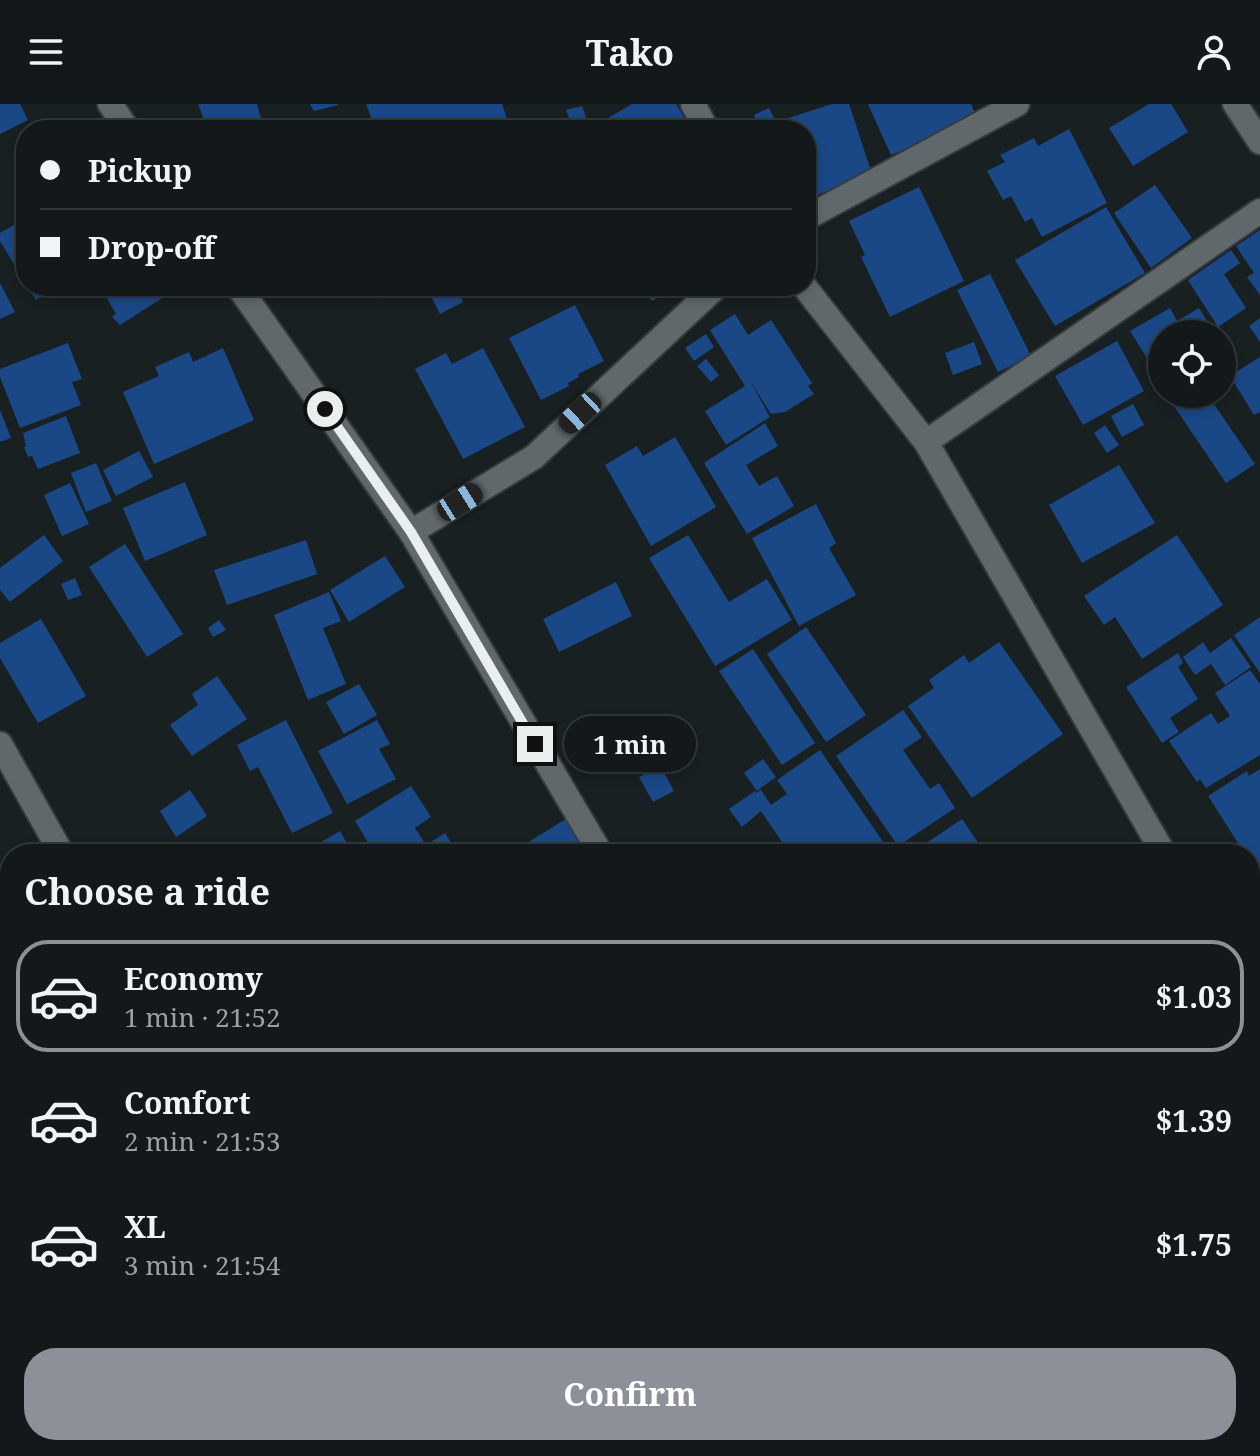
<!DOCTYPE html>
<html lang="en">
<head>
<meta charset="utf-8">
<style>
  :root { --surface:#13181a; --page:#1c2123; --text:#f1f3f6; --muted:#9da0a2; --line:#323739; --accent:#8c9099 }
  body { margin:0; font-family:"Noto Serif",serif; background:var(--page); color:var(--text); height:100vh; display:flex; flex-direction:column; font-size:30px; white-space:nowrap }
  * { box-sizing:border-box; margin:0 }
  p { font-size:26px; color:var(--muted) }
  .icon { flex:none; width:44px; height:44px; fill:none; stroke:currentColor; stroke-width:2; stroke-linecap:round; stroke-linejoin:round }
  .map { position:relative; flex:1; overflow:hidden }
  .sheet { position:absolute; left:0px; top:740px; width:1260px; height:612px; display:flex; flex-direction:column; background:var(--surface); border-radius:32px 32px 0 0; box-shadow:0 4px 12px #0003,0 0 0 2px var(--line) }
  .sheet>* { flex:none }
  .top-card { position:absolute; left:16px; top:16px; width:800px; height:176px; border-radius:32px; box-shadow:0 4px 12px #0003,0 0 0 2px var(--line); display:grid; align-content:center; height:176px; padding:0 24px; background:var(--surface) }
  .fabs { position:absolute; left:1148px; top:216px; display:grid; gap:16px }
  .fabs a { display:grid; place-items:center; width:88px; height:88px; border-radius:50%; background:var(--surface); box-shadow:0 4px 12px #0003,0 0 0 2px var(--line); font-size:40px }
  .end { position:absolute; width:36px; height:36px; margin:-18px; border:10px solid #e9eeef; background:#111; box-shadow:0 0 0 4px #111 }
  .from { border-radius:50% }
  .bubble { position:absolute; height:56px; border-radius:28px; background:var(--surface); box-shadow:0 4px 12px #0003,0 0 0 2px var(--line); font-size:26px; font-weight:700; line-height:56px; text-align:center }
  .car { position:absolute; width:24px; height:48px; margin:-24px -12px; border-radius:10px; box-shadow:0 0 6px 2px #0007; background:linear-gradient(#222 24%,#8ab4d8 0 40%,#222 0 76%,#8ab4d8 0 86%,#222 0) }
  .top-card b { display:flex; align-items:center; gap:28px; height:76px; font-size:30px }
  .top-card b+b { border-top:2px solid var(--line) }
  .top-card i { width:20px; height:20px; background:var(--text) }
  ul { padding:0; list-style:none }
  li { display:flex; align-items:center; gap:24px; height:112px; margin:0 16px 12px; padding:0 8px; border:4px solid transparent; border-radius:32px }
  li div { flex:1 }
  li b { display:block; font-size:30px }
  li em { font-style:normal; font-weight:700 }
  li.on { border-color:var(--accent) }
  li>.icon { width:72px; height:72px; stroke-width:1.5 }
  h2 { padding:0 24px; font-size:36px; line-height:96px }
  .button { display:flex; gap:16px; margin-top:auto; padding:16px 24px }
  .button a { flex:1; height:92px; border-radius:32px; background:var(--accent); color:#fff; font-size:32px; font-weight:700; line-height:92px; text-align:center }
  header { display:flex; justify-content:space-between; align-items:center; height:104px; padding:0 24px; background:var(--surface); font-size:36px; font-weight:700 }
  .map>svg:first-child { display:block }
  .building { fill:#1a4887 }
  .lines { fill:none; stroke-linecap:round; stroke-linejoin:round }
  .street-casing { stroke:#363b3e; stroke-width:28 }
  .street { stroke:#60686b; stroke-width:24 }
  .route { stroke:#e9eeef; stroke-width:10 }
</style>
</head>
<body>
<header><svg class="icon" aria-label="menu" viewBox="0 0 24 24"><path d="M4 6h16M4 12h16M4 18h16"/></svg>Tako<svg class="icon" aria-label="person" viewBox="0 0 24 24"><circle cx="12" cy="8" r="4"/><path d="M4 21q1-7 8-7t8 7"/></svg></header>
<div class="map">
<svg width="1260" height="1352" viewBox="0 0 1260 1352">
  <rect width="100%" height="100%" fill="#192022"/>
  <g class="building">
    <path d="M0 0H20L28 16 0 30Z"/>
    <path d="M198 0H257L261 15 226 26H208Z"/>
    <path d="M310 0H338V1L314 7Z"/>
    <path d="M366 0H502L507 15 478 26H376Z"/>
    <path d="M632 0H676L691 26 655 24 609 26 603 17Z"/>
    <path d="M832 0H849L873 73 806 94V26H775L773 19Z"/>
    <path d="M868 0H971L977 14 891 51Z"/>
    <path d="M1149 0H1171L1188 28 1133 62 1109 24Z"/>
    <path d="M582 2 587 16 571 20 566 6Z"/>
    <path d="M769 4 775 16 759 23 754 11Z"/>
    <path d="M1069 25 1107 99 1042 133 1032 114 1025 118 1011 92 1003 96 987 67 1005 58 1000 51 1034 34 1038 42Z"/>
    <path d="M1155 81 1192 134 1151 164 1114 109Z"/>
    <path d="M919 83 964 177 890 213 861 153 865 151 849 117Z"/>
    <path d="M1106 103 1145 169 1055 222 1015 156Z"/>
    <path d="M26 114V180L0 137V129Z"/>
    <path d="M1260 126V191L1247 173 1254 169 1236 142Z"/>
    <path d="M1231 146 1240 159 1224 170 1246 204 1218 223 1188 176Z"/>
    <path d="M990 170 1031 252 998 268 957 186Z"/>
    <path d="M0 179 15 208 0 215Z"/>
    <path d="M27 182H59L36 196Z"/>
    <path d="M100 182H133L118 194 137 182H181L120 221 112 213 116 210Z"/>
    <path d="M374 182H409L379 195Z"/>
    <path d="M426 182H455L463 198 440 210Z"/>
    <path d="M642 182H665L668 187 652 197Z"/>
    <path d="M575 201 604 257 578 270 579 273 568 279 569 282 541 296 509 234Z"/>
    <path d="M1170 204 1177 217 1199 204 1215 230H1162V263L1155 267 1130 227Z"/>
    <path d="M735 210 748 231 771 216 812 279 808 282 814 290 785 308 771 310 750 277 770 313 726 341 705 307 745 282 710 226Z"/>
    <path d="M1260 214V238L1249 222Z"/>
    <path d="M706 230 714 243 694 257 685 244Z"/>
    <path d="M1117 237 1144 287 1083 321 1055 272Z"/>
    <path d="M974 238 982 260 953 271 945 249Z"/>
    <path d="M68 239 82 275 72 278 81 301 20 324 0 273V265Z"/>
    <path d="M223 244 254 316 154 360 123 288 159 272 155 263 189 248 193 258Z"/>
    <path d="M483 244 525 323 463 355 415 265 446 249 452 260Z"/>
    <path d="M1260 253V308L1254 311 1230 272Z"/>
    <path d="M706 255 719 271 711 278 697 262Z"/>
    <path d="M1178 290H1207L1255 360 1226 379 1170 296Z"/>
    <path d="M1133 300 1144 321 1122 333 1111 312Z"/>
    <path d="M0 306 11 334 0 338Z"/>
    <path d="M66 312 80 349 38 365 32 352 28 353 24 343H26L23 329Z"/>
    <path d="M765 319 778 342 746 361 759 382 777 372 794 402 747 430 704 359Z"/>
    <path d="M1105 321 1119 341 1107 349 1094 329Z"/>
    <path d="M675 333 716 403 651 442 605 361 637 342 643 352Z"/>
    <path d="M139 347 153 373 116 392 103 366Z"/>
    <path d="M96 359 112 397 86 408 71 369Z"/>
    <path d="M1119 361 1155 419 1082 459 1049 401Z"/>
    <path d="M185 378 207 431 145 457 123 404Z"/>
    <path d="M70 379 89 420 62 432 44 391Z"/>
    <path d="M816 400 836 439 829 444 856 491 799 522 752 434Z"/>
    <path d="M44 431 63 457 10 498 0 486V464Z"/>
    <path d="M688 431 729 498 767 475 792 516 715 562 649 454Z"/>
    <path d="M1177 431 1223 501 1142 555 1115 513 1104 521 1084 492Z"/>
    <path d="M306 436 317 470 227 501 214 466Z"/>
    <path d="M125 440 183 530 147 553 89 463Z"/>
    <path d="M385 452 405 483 349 518 330 486Z"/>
    <path d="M75 474 82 491 68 496 61 480Z"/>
    <path d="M616 478 632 512 559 548 543 515Z"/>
    <path d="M329 488 341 517 323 524 346 580 308 596 274 511Z"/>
    <path d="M1260 513V569L1234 531Z"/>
    <path d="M41 515 86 592 38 619 0 554V539Z"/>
    <path d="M219 516 226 526 213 533 208 524Z"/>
    <path d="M806 523 866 611 826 638 767 550Z"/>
    <path d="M1231 534 1251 563 1225 581 1211 560 1195 571 1183 553 1203 538 1210 549Z"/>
    <path d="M999 538 1063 630 972 694 908 602 934 584 929 576 964 551 969 559Z"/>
    <path d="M753 545 815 639 782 661 719 567Z"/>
    <path d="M1178 549 1183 559 1178 563 1198 595 1170 614 1179 628 1162 639 1126 583Z"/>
    <path d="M1250 566 1260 580V651L1206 684 1200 675 1197 678 1169 637 1211 609 1218 620 1230 612 1215 589Z"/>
    <path d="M217 572 247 615 192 652 170 621 198 601 192 590Z"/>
    <path d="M359 580 377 611 344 630 326 598Z"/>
    <path d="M903 606 922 633 903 646 930 685 939 679 955 704 898 742 836 652Z"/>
    <path d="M286 616 333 709 292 729 258 663 250 667 237 641Z"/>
    <path d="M377 616 390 640 379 645 396 675 347 700 318 647Z"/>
    <path d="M820 646 888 745 881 750H790L761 707 742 723 729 705 755 687 756 689 761 686 771 701 787 690 777 676Z"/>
    <path d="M763 655 776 673 757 687 744 669Z"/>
    <path d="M660 661 674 687 653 698 639 673Z"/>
    <path d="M1260 665V762L1255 766 1250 758V750H1245L1208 692 1247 667 1249 672Z"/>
    <path d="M411 682 431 713 415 724 426 741 445 729 458 750H375L355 717Z"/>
    <path d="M190 686 207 712 176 733 160 707Z"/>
    <path d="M569 713 583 737 576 741 580 746 574 750H509Z"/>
    <path d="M962 715 986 750H910Z"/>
    <path d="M340 727 353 750H301Z"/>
    <path d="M0 840 10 855V864L0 871Z"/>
    <path d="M10 872V910L0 895V879Z"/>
    <path d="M10 919V962L0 968V926Z"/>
    <path d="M1250 954 1260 968V1071L1250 1078Z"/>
    <path d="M10 973V1004L0 1011V979Z"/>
    <path d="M0 1018 10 1034V1108L0 1093Z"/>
    <path d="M1260 1090V1136L1250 1121V1097Z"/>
    <path d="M0 1137 10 1151V1221L2 1227 0 1223Z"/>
    <path d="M1250 1151 1260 1165V1228L1250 1234Z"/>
    <path d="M1260 1233V1273L1250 1259V1240Z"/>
    <path d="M209 1342H267L253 1352H217Z"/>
    <path d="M303 1342H329L335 1352H287Z"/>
    <path d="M484 1342H631L637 1352H490Z"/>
    <path d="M771 1342H870L855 1352H777Z"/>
    <path d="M1095 1342H1228L1234 1350 1231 1352H1081Z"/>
  </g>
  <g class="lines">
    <g class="street-casing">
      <g id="street">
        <path d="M110 0 128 26"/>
        <path d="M693 0 707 26"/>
        <path d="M1235 0 1260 38"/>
        <path d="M806 114 1017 0"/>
        <path d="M238 182 411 428 601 750"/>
        <path d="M804 182 926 338 1164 750"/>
        <path d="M926 338 1260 107"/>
        <path d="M411 428 534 353 717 182"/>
        <path d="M0 640 62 750"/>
        <path d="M1250 901 1260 916"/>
        <path d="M425 1342 432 1352"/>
        <path d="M976 1342 982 1352"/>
      </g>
    </g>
    <use href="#street" class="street"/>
  </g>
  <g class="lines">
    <path class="route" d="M325 305 411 428 535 640"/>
  </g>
</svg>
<div class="fabs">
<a><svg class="icon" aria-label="locate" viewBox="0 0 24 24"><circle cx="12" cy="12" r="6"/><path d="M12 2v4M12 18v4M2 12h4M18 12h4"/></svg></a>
</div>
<i class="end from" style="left:325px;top:305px"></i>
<i class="end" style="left:535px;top:640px"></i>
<div class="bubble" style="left:564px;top:612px;width:132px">1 min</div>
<i class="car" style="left:580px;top:309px;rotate:227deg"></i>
<i class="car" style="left:460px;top:398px;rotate:58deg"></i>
<div class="top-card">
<b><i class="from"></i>Pickup</b>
<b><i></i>Drop-off</b>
</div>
<section class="sheet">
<h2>Choose a ride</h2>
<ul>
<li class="on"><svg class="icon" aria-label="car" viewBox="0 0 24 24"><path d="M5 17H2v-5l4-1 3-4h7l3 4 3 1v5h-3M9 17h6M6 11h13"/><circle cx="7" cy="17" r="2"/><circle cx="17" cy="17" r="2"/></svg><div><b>Economy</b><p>1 min · 21:52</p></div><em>$1.03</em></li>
<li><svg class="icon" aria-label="car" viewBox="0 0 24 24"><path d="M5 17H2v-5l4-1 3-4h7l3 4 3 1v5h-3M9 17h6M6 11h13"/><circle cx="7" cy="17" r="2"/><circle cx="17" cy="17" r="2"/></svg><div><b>Comfort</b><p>2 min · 21:53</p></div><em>$1.39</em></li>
<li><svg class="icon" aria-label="car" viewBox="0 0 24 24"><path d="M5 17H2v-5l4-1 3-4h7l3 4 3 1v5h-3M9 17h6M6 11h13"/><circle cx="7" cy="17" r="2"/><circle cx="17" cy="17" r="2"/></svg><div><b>XL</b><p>3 min · 21:54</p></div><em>$1.75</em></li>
</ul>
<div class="button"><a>Confirm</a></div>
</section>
</div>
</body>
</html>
